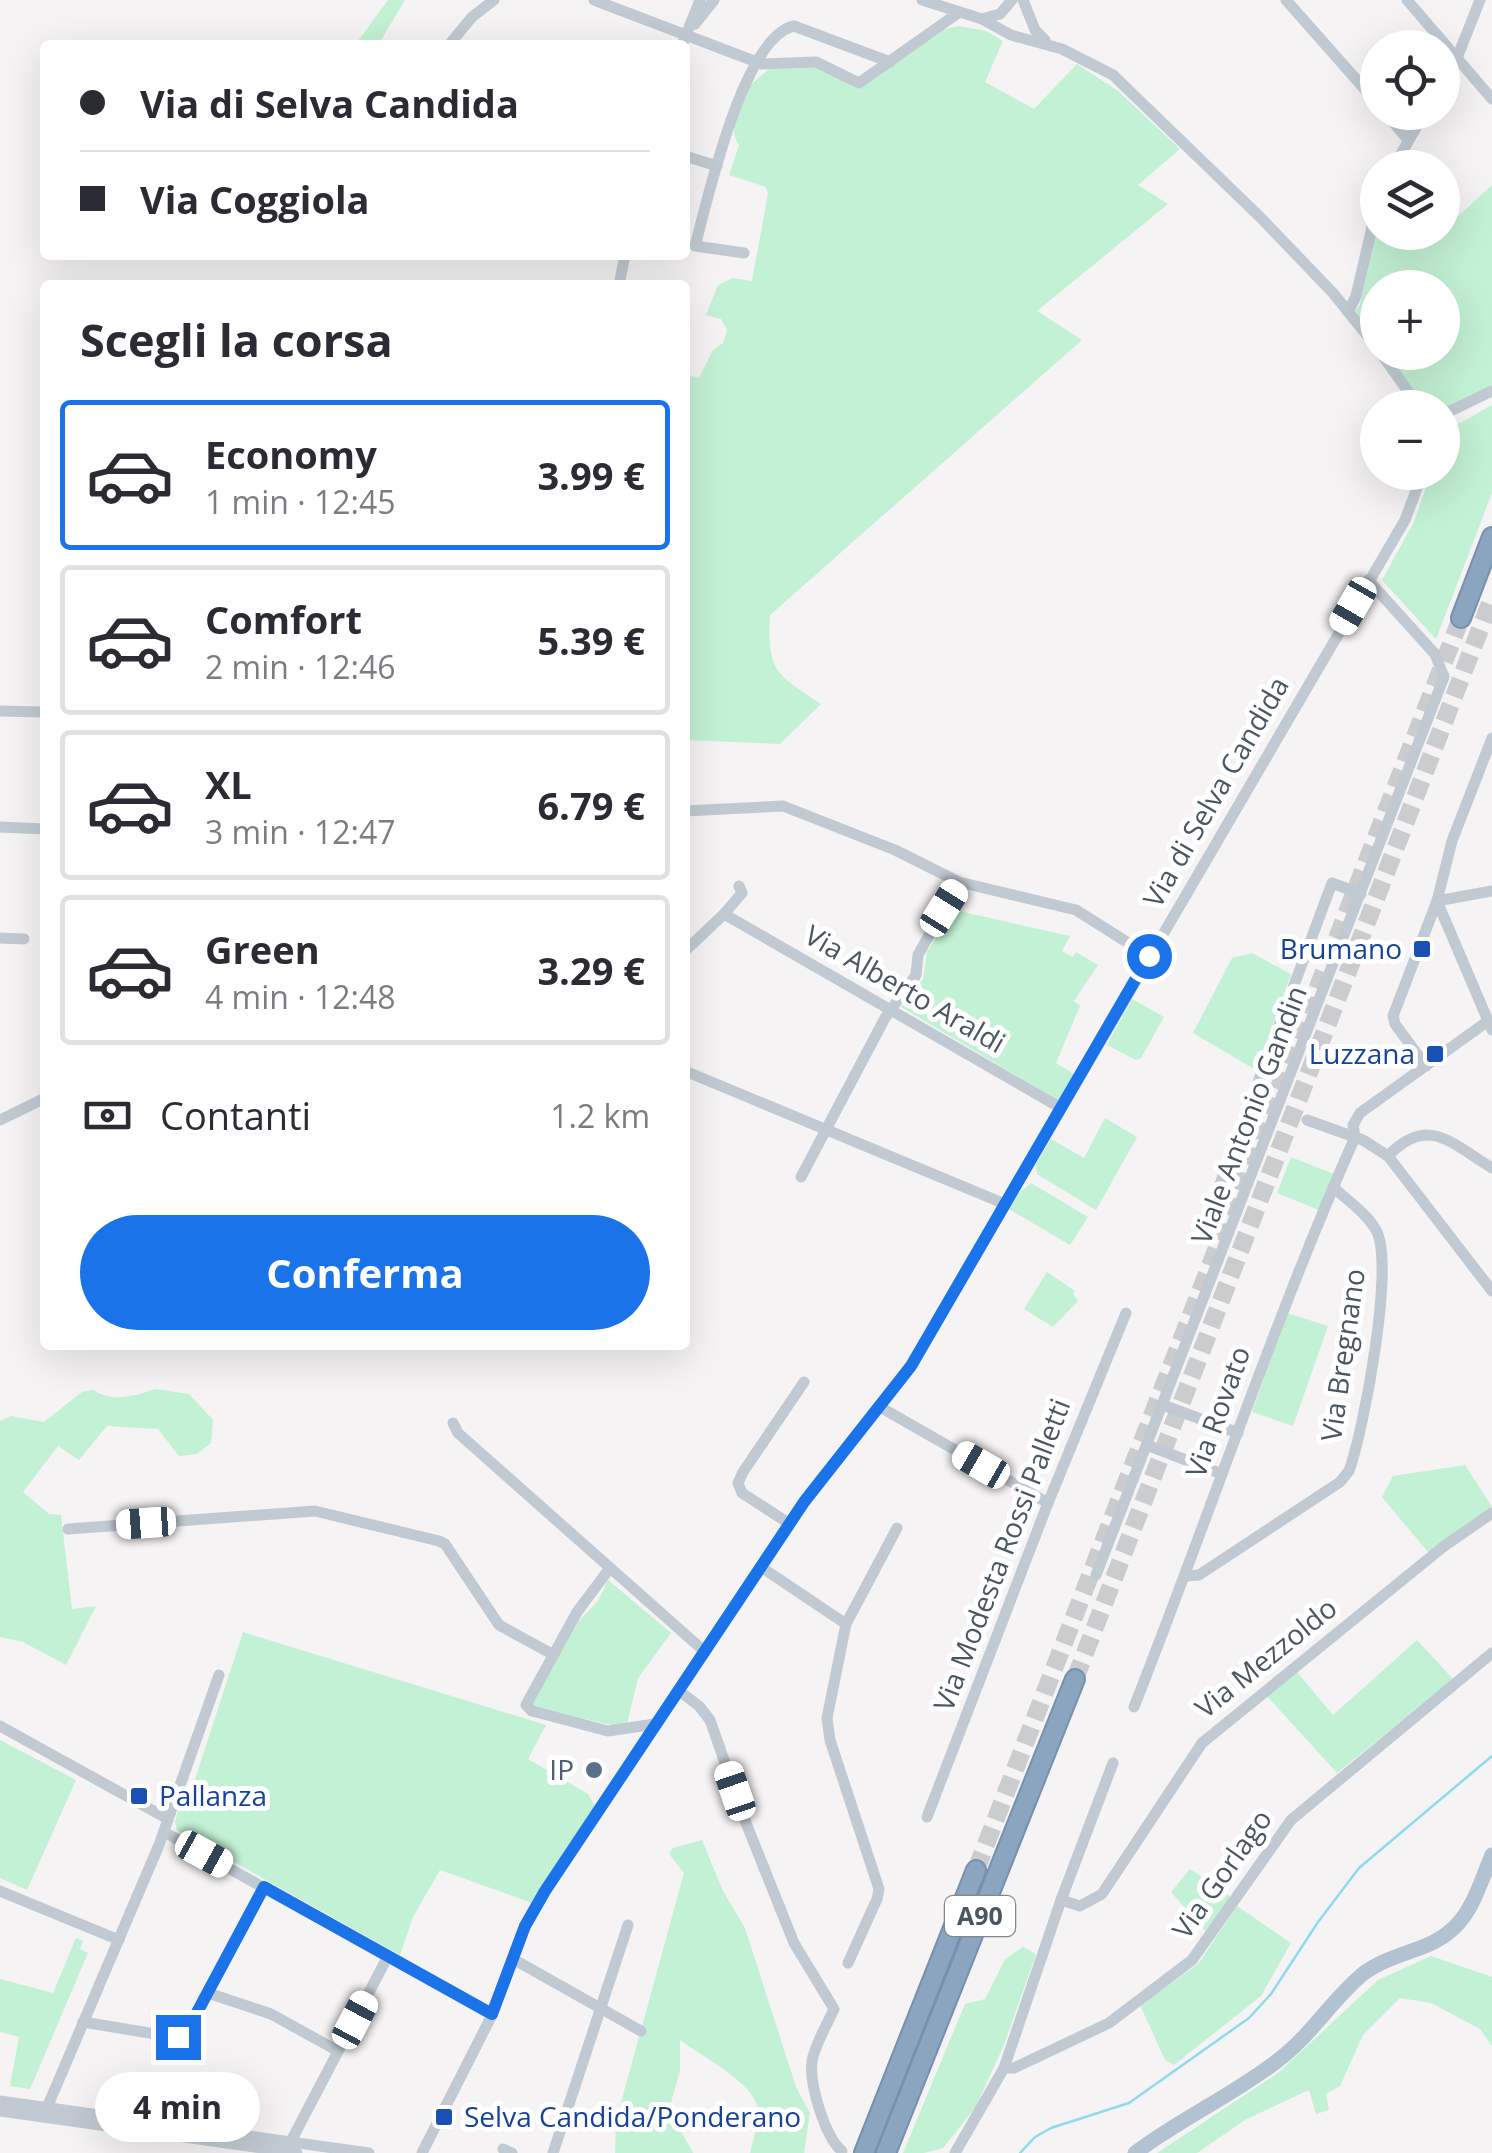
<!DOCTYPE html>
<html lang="it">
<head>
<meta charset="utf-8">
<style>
  :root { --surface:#fff; --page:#f7f7f7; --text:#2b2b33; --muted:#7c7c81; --line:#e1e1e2; --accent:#1a73e8 }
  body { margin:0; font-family:"Open Sans",sans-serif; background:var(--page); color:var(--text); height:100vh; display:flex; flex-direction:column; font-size:38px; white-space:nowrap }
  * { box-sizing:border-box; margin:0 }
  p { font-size:32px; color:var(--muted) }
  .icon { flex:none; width:55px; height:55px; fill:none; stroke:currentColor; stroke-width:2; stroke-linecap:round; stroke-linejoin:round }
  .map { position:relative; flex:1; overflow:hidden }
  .details { position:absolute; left:40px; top:280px; width:650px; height:1070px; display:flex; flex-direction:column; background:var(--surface); border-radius:10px; box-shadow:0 10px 40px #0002 }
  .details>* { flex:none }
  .banner { position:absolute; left:40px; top:40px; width:650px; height:220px; border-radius:10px; box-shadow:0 10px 40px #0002; display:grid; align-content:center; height:220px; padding:0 40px; background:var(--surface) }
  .fabs { position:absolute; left:1360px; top:30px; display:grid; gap:20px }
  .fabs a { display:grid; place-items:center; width:100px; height:100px; border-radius:50%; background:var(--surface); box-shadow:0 10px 40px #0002; font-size:50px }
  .end { position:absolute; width:45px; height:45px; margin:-22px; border:12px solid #1a73e8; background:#fff; box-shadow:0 0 0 5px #fff }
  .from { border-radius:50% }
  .bubble { position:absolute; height:70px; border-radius:35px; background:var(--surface); box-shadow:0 10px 40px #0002; font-size:32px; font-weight:700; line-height:70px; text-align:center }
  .car { position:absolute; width:30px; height:60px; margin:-30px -15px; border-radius:12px; box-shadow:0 0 8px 2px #0007; background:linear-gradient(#fff 24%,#345 0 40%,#fff 0 76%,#345 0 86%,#fff 0) }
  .banner b { display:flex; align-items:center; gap:35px; height:95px; font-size:38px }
  .banner b+b { border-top:2px solid var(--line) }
  .banner i { width:25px; height:25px; background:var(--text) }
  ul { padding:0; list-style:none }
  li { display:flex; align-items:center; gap:30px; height:150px; margin:0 20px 15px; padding:0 20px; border:5px solid var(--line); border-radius:10px }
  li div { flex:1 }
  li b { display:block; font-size:38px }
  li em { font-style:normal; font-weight:700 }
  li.selected { border-color:var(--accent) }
  li>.icon { width:90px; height:90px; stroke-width:1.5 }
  h2 { padding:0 40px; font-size:45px; line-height:120px }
  .pay { display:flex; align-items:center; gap:25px; height:110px; padding:0 40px; font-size:38px }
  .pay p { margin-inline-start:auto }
  .primary-button { display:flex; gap:20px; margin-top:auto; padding:20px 40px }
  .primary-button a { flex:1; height:115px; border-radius:60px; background:var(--accent); color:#fff; font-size:40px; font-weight:700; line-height:115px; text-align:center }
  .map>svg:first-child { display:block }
  .green { fill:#c3f1d5 }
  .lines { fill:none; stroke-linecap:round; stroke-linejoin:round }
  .stream { stroke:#90daee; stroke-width:2.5 }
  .highway-tunnel { stroke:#caccce; stroke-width:18; stroke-dasharray:18 9; stroke-linecap:butt }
  .highway-casing { stroke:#7690ad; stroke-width:22 }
  .minor { stroke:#c1cad2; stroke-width:11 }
  .major { stroke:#b3c2d1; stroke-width:15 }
  .highway { stroke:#8ba5c1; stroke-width:18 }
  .route { stroke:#1a73e8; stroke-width:12 }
  .transit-dot { fill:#1a4fb4; stroke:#fff; stroke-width:4 }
  .service-dot { fill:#5c6f8a; stroke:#fff; stroke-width:4 }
  .labels { text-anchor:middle; stroke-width:10; stroke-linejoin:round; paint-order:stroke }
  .shield { fill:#fff; stroke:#808990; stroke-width:2.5 }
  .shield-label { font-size:25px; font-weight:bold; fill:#4a5661 }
  .street-label { font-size:28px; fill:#4a5661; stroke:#fff }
  .transit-label { font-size:28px; fill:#164399; stroke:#fff; text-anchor:end }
  .service-label { font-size:28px; fill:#4e5e75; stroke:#fff; text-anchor:end }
</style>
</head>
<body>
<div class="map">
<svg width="1492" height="2153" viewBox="0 0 1492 2153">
  <rect width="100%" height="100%" fill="#f5f3f3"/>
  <g class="green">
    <path d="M388 0H405L378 45H355Z"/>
    <path d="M959 26 986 31 1003 41 985 82 1034 109 1077 64 1118 91 1180 149 1138 185 1168 204 1037 311 1082 340 770 615C767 672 776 674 821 704L780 744 685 740V410L689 406 685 403V374L699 378 713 350 723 343 727 330 721 319 706 315 718 285 733 278 752 281 768 194 766 187 729 175 739 145C729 133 735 105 745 91 751 83 761 76 769 69L835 67 844 69 855 79 945 29Z"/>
    <path d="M1492 185V386L1443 411 1442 408 1426 407 1386 353 1442 352V288H1378L1377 342 1354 313 1360 305 1377 227 1378 232H1442L1443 223 1453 221Z"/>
    <path d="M1492 405V493L1436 639 1382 580 1414 522 1431 473 1442 472 1446 431Z"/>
    <path d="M954 910 1070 936 1062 951 1073 957 1076 952 1098 965 1074 1001 1080 1006 1056 1063 1074 1074 1059 1101 901 1007 923 979 927 952Z"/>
    <path d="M1252 953 1291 974 1256 1070 1193 1033 1232 958Z"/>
    <path d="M1132 999 1164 1017 1141 1058 1136 1060 1107 1045Z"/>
    <path d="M1105 1118 1137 1137 1096 1210 1037 1174 1036 1164 1051 1139 1084 1158Z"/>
    <path d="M1291 1157 1334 1174 1319 1210 1277 1193Z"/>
    <path d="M1031 1183 1088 1217 1070 1245 1009 1209 1016 1195Z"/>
    <path d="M1047 1272 1075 1291 1073 1294 1078 1301 1053 1327 1024 1309Z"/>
    <path d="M1287 1313 1328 1326 1293 1426 1252 1412Z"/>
    <path d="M156 1389 189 1394 213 1420 211 1443 197 1454 179 1456 158 1429 107 1426 79 1460 58 1446 23 1492 49 1514 61 1515 72 1609 96 1606 66 1665 23 1642 0 1637V1421L11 1416 44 1422 82 1392 93 1390C114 1403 133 1396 156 1389Z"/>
    <path d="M1465 1465 1492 1507 1428 1552 1382 1497 1393 1476Z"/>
    <path d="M608 1580 671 1633 638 1678 627 1724 612 1725 536 1708 532 1702 579 1621 598 1601Z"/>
    <path d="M243 1632 546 1725 528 1759 588 1794 595 1806 532 1903 440 1870 413 1917 400 1955 177 1830 175 1821 179 1809 186 1807Z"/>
    <path d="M1417 1640 1453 1679 1337 1773 1267 1696 1297 1672 1333 1715Z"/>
    <path d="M0 1740 76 1780 27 1890 0 1878Z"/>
    <path d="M702 1840 723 1891 745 1928 796 2087 810 2113 804 2153H750C753 2141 760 2119 757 2106 752 2082 701 2056 680 2040V2071L669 2109 693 2153H615L616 2121 684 1873 669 1854 673 1848Z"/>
    <path d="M1190 1869 1231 1897 1207 1933 1171 1892Z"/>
    <path d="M1237 1906 1291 1943 1261 1996 1174 2065 1165 2060 1140 2005 1198 1964Z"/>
    <path d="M76 1938 83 1941 80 1949 88 1953 30 2089 10 2086 19 2037 0 2032V1979L53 1993Z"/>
    <path d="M1023 1947 1036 1954 1004 2045 975 2108 943 2148 924 2153H903L965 2004 985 1999 1005 1959Z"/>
    <path d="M1431 1956 1492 1977V2046L1480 2029 1431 2003 1400 1998 1363 2035 1340 2086 1326 2094 1329 2110 1316 2114 1309 2090 1245 2120 1197 2153H1157L1278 2073 1378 1980Z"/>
  </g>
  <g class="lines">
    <path class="stream" d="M1020 2153 1035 2137 1051 2128 1129 2103 1249 2018 1271 1994 1318 1922 1359 1868 1492 1756"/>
    <g class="highway-tunnel">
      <path d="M1075 1679 1492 598"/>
      <path d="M976 1870 1461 618"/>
    </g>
    <g class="highway-casing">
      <g id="highway">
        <path d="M1461 618 1492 537"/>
        <path d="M864 2153 976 1870"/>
        <path d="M886 2153 1075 1679"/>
      </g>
    </g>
    <g class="minor">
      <path d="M594 0 762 64 816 62 859 83 958 13"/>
      <path d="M922 0 982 19 1011 35 1062 49 1113 75 1260 217 1333 293 1378 349"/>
      <path d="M1023 0 1035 30 1045 40"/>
      <path d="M1286 0 1378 104"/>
      <path d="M1407 0 1492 99"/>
      <path d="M982 19 1000 14 1012 0"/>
      <path d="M695 24 714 0"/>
      <path d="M449 45 472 17 494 0"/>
      <path d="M682 45 700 0"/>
      <path d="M1442 83 1457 58 1480 0"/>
      <path d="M1385 112 1408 140"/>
      <path d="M685 156 717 166"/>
      <path d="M1393 168 1425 112"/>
      <path d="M744 253 695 246C708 198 743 37 794 26L890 62"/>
      <path d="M619 285 625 255"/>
      <path d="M1348 312 1356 296 1378 201"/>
      <path d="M1380 352 1420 408"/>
      <path d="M1442 415 1492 391"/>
      <path d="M0 711 45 712"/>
      <path d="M685 811 783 806 895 850 959 882 918 955 916 975 885 1018 801 1177"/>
      <path d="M0 827 45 829"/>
      <path d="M959 882 1076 910 1149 956"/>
      <path d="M1437 901 1492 1030"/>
      <path d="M1437 901 1492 891"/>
      <path d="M724 914 742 893 739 886"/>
      <path d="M0 938 24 939"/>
      <path d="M685 951 724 914 1061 1108"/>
      <path d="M1426 1066 1395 1024 1393 1016 1437 901 1452 841 1492 738"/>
      <path d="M685 1071 1005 1204"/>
      <path d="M0 1120 45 1098"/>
      <path d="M1307 1120 1363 1140 1388 1156 1492 1291"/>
      <path d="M1355 1137 1353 1125 1360 1113 1488 1021"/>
      <path d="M1388 1156C1428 1114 1452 1144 1492 1168"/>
      <path d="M1219 1187 1332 883 1361 894"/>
      <path d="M1163 1405 1238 1433"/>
      <path d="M880 1407 1048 1503"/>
      <path d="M453 1423 458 1433 704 1651"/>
      <path d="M1147 1445 1222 1474"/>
      <path d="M790 1524 742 1493 738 1483 743 1472 804 1382"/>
      <path d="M68 1529 315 1511 439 1541 445 1544 499 1625 552 1654"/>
      <path d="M761 1567 846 1624"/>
      <path d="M610 1568 577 1612 526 1705 532 1711 608 1731 655 1724"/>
      <path d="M1096 1575 1444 677 1435 654 1368 580"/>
      <path d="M1186 1576 1199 1575 1340 1482 1349 1471C1364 1429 1394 1269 1377 1232 1369 1215 1347 1200 1333 1187"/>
      <path d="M678 1690 699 1706 710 1720 746 1823 794 1943 834 2009C827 2025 815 2044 812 2061 809 2084 825 2137 842 2151"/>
      <path d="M1134 1707C1209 1517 1273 1323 1355 1137"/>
      <path d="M0 1726 168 1819"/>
      <path d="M927 1817 1048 1503 1126 1313"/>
      <path d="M164 1832 492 2015"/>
      <path d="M0 1891 119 1940"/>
      <path d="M1061 1900 1113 1763"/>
      <path d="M513 1959 641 2031"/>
      <path d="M848 1963 877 1899 879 1889 830 1740 827 1718 846 1624 897 1528"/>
      <path d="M208 1993 271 2014 338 2051"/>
      <path d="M83 2022 173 2037 186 2033 264 1887"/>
      <path d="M1004 2068 1061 1900 1080 1906 1102 1894 1202 1743 1443 1547 1492 1513"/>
      <path d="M0 2101 369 2153"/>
      <path d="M0 2111 297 2153"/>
      <path d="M43 2117 159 1845 219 1675"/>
      <path d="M289 2145 388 1956"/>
      <path d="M503 2149 512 2153"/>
      <path d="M422 2153 492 2015 525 1926 545 1891 812 1491 911 1366 1405 520 1423 472"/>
      <path d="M553 2153 628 1925"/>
      <path d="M955 2153 1004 2068H1014L1109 2023 1192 1960 1291 1820 1492 1653"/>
    </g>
    <path class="major" d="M1135 2153C1180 2119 1233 2095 1277 2061 1311 2036 1332 1999 1364 1973 1380 1961 1401 1955 1420 1948 1468 1931 1474 1898 1492 1855"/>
    <use href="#highway" class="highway"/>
  </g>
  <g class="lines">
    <path class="route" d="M178 2037 186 2033 264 1887 492 2014 525 1926 545 1891 804 1502 911 1366 1149 956"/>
  </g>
  <g class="transit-dot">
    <rect x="1412" y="939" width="20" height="20" rx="5"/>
    <rect x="1425" y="1044" width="20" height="20" rx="5"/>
    <rect x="129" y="1786" width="20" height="20" rx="5"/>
    <rect x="434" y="2107" width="20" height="20" rx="5"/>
  </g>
  <circle class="service-dot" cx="594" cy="1770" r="10"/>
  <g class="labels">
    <rect class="shield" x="945" y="1896" width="70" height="40" rx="8"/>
    <g class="shield-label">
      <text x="980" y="1925">A90</text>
    </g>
    <g class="street-label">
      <text transform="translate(1216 792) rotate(-60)" y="10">Via di Selva Candida</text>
      <text transform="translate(905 989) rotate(30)" y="10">Via Alberto Araldi</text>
      <text transform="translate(1249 1115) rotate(-69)" y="10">Viale Antonio Gandin</text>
      <text transform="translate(1343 1355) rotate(-82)" y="10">Via Bregnano</text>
      <text transform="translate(1218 1412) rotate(-70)" y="10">Via Rovato</text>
      <text transform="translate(1002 1555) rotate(-69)" y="10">Via Modesta Rossi Palletti</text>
      <text transform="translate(1266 1658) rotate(-39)" y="10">Via Mezzoldo</text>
      <text transform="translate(1222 1874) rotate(-55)" y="10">Via Gorlago</text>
    </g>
    <g class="transit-label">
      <text x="1402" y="959">Brumano</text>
      <text x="1415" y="1064">Luzzana</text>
      <text x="159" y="1806" text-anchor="start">Pallanza</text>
      <text x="464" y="2127" text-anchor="start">Selva Candida/Ponderano</text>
    </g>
    <g class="service-label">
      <text x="574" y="1780">IP</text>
    </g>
  </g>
</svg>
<div class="fabs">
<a><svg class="icon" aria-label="locate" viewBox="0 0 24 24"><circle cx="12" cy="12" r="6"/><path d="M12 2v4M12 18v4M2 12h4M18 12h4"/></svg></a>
<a><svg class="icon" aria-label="layers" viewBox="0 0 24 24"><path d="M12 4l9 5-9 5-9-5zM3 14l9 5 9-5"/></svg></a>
<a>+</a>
<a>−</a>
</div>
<i class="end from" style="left:1149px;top:956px"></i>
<i class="end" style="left:178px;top:2037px"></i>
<div class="bubble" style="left:95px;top:2072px;width:165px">4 min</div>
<i class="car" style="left:1353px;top:606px;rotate:210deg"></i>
<i class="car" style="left:944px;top:908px;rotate:32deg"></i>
<i class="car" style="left:981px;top:1465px;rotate:300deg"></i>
<i class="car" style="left:146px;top:1523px;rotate:266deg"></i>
<i class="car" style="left:735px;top:1791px;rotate:341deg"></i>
<i class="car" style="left:204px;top:1854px;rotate:119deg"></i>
<i class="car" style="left:355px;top:2020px;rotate:28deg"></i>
<div class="banner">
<b><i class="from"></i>Via di Selva Candida</b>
<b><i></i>Via Coggiola</b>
</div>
<section class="details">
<h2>Scegli la corsa</h2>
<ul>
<li class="selected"><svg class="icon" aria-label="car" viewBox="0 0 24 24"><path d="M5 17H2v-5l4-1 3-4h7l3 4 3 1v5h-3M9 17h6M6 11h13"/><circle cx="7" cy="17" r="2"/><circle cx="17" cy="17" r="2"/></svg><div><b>Economy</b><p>1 min · 12:45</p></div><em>3.99 €</em></li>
<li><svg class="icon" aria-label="car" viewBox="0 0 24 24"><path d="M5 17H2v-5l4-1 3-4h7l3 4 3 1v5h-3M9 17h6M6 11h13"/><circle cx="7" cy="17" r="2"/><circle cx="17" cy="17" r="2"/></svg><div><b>Comfort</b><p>2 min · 12:46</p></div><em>5.39 €</em></li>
<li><svg class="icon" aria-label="car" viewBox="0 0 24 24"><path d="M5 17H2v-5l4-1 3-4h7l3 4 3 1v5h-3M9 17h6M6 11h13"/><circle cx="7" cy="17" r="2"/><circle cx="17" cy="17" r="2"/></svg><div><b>XL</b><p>3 min · 12:47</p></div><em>6.79 €</em></li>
<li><svg class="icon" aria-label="car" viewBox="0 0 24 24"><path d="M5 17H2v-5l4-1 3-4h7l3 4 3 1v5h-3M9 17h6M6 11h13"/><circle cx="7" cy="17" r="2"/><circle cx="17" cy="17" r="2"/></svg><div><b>Green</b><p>4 min · 12:48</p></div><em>3.29 €</em></li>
</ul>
<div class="pay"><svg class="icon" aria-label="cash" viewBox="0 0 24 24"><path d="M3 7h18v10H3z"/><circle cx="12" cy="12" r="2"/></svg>Contanti<p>1.2 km</p></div>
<div class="primary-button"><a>Conferma</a></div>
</section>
</div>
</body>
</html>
